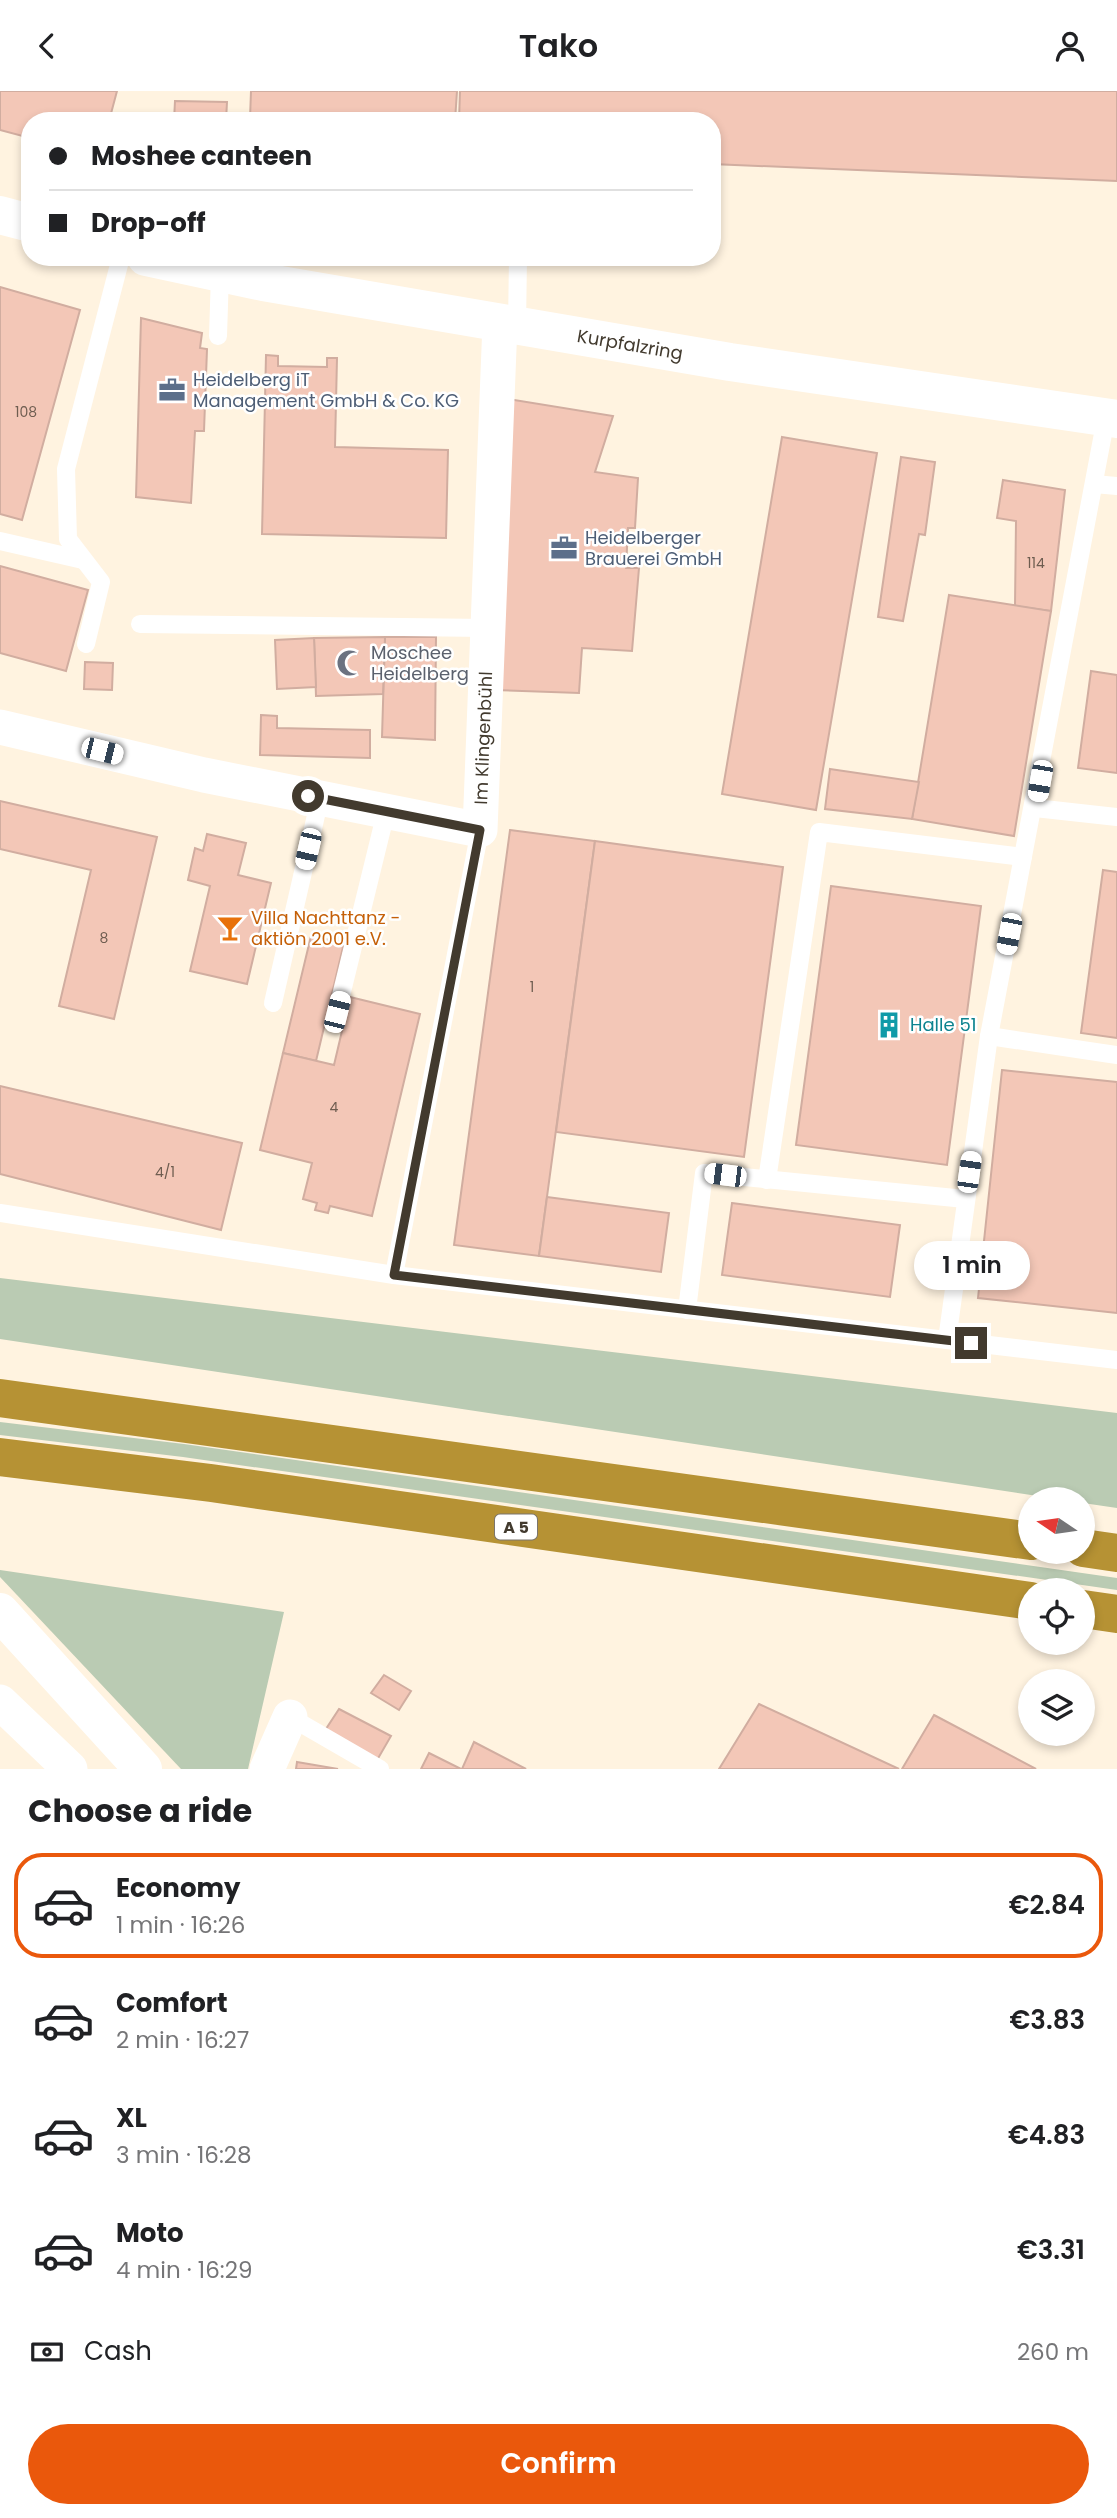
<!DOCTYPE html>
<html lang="en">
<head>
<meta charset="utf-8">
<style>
  :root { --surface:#fff; --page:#f2f2f2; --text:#202124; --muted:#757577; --line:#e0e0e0; --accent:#ea580c }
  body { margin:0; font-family:Poppins,sans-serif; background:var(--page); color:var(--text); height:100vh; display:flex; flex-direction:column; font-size:26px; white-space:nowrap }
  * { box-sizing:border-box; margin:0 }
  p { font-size:23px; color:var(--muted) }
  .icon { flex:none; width:38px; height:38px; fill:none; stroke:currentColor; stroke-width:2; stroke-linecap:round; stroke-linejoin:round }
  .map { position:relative; height:1678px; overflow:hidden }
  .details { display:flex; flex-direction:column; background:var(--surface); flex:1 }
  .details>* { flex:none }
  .top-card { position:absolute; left:21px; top:21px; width:700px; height:154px; border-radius:28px; box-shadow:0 4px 10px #0003; display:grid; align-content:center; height:154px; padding:0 28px; background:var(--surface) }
  .needle { width:46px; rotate:283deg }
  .buttons { position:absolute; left:1018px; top:1396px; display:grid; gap:14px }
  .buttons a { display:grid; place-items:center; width:77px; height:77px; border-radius:50%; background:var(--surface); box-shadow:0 4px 10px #0003; font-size:35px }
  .end { position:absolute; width:32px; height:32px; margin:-16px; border:9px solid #423a2e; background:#fff; box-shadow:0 0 0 4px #fff }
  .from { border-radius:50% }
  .bubble { position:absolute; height:49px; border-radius:24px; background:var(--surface); box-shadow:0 4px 10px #0003; font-size:23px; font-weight:600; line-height:49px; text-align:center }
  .car { position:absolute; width:21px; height:42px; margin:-21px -10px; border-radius:9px; box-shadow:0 0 5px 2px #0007; background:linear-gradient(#fff 24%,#345 0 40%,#fff 0 76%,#345 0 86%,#fff 0) }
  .top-card b { display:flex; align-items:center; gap:24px; height:66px; font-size:26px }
  .top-card b+b { border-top:2px solid var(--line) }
  .top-card i { width:18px; height:18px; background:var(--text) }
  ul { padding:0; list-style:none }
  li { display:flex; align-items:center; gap:21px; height:105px; margin:0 14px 10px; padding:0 14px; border:4px solid transparent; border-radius:28px }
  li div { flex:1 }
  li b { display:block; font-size:26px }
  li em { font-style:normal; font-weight:600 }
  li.selected { border-color:var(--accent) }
  li>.icon { width:63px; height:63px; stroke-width:1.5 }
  h2 { padding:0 28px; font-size:32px; line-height:84px }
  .pay { display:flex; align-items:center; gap:18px; height:77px; padding:0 28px; font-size:26px }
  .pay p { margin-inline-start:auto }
  .action { display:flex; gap:14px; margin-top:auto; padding:14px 28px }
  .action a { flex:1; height:80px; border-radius:42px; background:var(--accent); color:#fff; font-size:28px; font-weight:600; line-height:80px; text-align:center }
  header { display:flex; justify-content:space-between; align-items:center; height:91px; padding:0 28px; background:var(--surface); font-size:32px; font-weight:600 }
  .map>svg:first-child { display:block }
  .green { fill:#bacbb3 }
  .building { fill:#f3c7b7; stroke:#d1ada0; stroke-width:2 }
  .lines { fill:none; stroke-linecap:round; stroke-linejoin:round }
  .lane { stroke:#fff; stroke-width:18 }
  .street { stroke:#fff; stroke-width:35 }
  .secondary { stroke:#fff; stroke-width:38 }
  .highway { stroke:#b69234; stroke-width:38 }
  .route { stroke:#423a2e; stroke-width:9 }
  .labels { text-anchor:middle; stroke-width:5; stroke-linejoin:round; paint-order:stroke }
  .number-label { font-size:14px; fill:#6e5d50 }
  .shield { fill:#fff; stroke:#7b756d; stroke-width:2 }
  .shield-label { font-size:16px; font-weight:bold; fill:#423a2e }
  .street-label { font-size:18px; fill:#423a2e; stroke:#fff }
  .service-label { font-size:18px; fill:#4e5e75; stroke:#fff; text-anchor:start }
  .worship-label { font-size:18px; fill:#5b616d; stroke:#fff; text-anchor:start }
  .food-label { font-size:18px; fill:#c56008; stroke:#fff; text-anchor:start }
  .culture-label { font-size:18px; fill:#0d838f; stroke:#fff; text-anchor:start }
</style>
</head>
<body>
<header><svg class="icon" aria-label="back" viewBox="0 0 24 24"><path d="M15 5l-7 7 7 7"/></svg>Tako<svg class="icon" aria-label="person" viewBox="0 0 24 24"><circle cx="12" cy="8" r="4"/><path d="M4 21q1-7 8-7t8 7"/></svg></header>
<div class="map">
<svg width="1117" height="1678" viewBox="0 0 1117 1678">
  <rect width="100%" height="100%" fill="#fff3e0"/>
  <g class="green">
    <path d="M0 1187 1117 1322V1417L1083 1412V1409H1064L0 1248Z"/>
    <path d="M0 1331 184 1353 1117 1487V1499L183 1366 0 1344Z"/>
    <path d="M0 1479 284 1521 248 1678H181L0 1486Z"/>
  </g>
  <g class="building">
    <path d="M0 0H117L109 30H30V47L0 39Z"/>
    <path d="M251 0H457L455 30 250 28Z"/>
    <path d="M460 0H1117V90L712 73V30H459Z"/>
    <path d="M175 10 227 11 226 30H174Z"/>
    <path d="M0 196 80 219 22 429 0 423Z"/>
    <path d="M141 227 202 242 200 257 207 258 204 340H195L191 412 136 406Z"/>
    <path d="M266 264 278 265V275L327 276V267H337L335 356 448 359 446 447 262 443Z"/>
    <path d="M508 308 613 325 595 381 638 387 635 437H628L626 477H639L632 560 582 557 579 602 494 599Z"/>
    <path d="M782 346 877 362 816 719 722 703Z"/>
    <path d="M901 366 935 371 925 444 919 443 903 530 878 526Z"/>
    <path d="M1003 389 1065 399 1051 520 1015 515 1016 430 997 427Z"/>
    <path d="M0 475 88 499 66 580 0 562Z"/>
    <path d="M949 504 1051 520 1014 745 912 728Z"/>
    <path d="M385 546H436L435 649 382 646Z"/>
    <path d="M385 546 383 603 316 605 314 547Z"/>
    <path d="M314 547 316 596 277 598 275 549Z"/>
    <path d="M85 571 113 572 112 599 84 598Z"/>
    <path d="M1091 580 1117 584V682L1078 677Z"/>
    <path d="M261 624 277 625V637L370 639V667L260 664Z"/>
    <path d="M830 678 919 691 912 728 825 718Z"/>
    <path d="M0 710 157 746 114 928 59 915 91 779 0 758Z"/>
    <path d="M510 739 595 750 539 1165 454 1154Z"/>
    <path d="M207 743 246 752 238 784 271 792 247 893 190 880 210 795 188 789 195 757 203 760Z"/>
    <path d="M595 750 783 776 744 1066 556 1041Z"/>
    <path d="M1103 779 1117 781V947L1081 942Z"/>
    <path d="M831 795 981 815 947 1074 796 1054Z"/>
    <path d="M311 845 344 852 316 970 283 962Z"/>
    <path d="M350 906 420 923 372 1125 330 1115 328 1122 315 1119 317 1112 303 1108 312 1072 260 1059 283 962 334 974Z"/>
    <path d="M1002 979 1117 991V1222L978 1207Z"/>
    <path d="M0 995 242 1052 221 1139 0 1083Z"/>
    <path d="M547 1106 669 1122 661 1181 539 1165Z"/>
    <path d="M732 1112 900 1134 890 1206 722 1184Z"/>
    <path d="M384 1584 411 1600 399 1619 371 1602Z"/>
    <path d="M759 1613 899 1678H719Z"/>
    <path d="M339 1618 391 1645 376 1671 324 1641Z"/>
    <path d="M934 1624 1036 1678H902Z"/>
    <path d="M474 1651 526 1678H462Z"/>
    <path d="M429 1662 461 1678H462H421Z"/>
    <path d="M297 1671 338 1678H296Z"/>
  </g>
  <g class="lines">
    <g class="lane">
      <path d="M517 235 518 166"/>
      <path d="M218 245 220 183"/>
      <path d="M1094 393 1117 395"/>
      <path d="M0 450 83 469"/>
      <path d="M140 533 488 537"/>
      <path d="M86 553 101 491 68 448 66 378 121 166"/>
      <path d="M1035 717 1117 726"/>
      <path d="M273 912 320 707"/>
      <path d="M337 921 386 721"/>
      <path d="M989 945 1117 964"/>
      <path d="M767 1089 819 741 1023 766"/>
      <path d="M0 1122 394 1184 1117 1269"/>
      <path d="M394 1184 480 739"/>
      <path d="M687 1219 704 1082 965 1108"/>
      <path d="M947 1249 989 945 1106 327"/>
      <path d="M290 1626 380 1678"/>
    </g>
    <g class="street">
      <path id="s1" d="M0 636 204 684 480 739 500 232"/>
      <path d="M0 1611 70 1678"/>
      <path d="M267 1678 290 1626"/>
    </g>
    <g class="secondary">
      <path d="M0 124 30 132"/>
      <path id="s2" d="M146 166 263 191 730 271 1117 328"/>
      <path d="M0 1521 143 1678"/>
    </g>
    <g class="highway">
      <path d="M0 1307 1031 1450"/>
      <path d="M0 1366 211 1392 1031 1510"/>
      <path d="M1083 1457 1117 1462"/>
      <path d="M1083 1518 1117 1523"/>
    </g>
  </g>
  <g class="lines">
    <path class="route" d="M308 705 480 739 394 1184 971 1252"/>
  </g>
  <defs>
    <g id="office-bare" transform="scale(2.1)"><path d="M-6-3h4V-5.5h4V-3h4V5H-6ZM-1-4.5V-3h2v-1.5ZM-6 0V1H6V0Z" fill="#5c6f8a" stroke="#fff" stroke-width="2.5" paint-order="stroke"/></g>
    <g id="mosque-bare" transform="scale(2.1)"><path d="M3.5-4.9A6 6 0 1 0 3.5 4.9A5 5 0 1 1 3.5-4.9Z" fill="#6b7280" stroke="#fff" stroke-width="2.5" paint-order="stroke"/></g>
    <g id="bar-bare" transform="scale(2.1)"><path d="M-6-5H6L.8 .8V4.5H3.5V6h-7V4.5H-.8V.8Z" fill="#e8710a" stroke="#fff" stroke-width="2.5" paint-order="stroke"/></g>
    <g id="building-bare" transform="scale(2.1)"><path d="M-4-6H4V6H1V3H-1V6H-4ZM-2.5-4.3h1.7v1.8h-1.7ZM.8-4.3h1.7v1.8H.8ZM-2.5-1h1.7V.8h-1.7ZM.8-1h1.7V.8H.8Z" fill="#0f9aa8" stroke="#fff" stroke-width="2.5" paint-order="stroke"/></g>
  </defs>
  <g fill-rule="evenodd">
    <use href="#office-bare" x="172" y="299"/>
    <use href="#office-bare" x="564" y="457"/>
    <use href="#mosque-bare" x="350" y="572"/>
    <use href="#bar-bare" x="230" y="837"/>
    <use href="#building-bare" x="889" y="934"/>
  </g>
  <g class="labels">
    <g class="number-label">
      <text x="26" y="326">108</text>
      <text x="1036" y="477">114</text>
      <text x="104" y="852">8</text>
      <text x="532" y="901">1</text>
      <text x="334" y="1021">4</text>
      <text x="165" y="1086">4/1</text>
    </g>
    <rect class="shield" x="495" y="1423.5" width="42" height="25" rx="5"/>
    <g class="shield-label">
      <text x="516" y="1442">A 5</text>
    </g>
    <g class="street-label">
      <text dy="6" stroke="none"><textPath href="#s2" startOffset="492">Kurpfalzring</textPath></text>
      <text dy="6" stroke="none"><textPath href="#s1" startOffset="583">Im Klingenbühl</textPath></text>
    </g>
    <g class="service-label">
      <text x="193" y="295">Heidelberg iT<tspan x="193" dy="21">Management GmbH &amp; Co. KG</tspan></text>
      <text x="585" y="453">Heidelberger<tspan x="585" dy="21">Brauerei GmbH</tspan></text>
    </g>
    <g class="worship-label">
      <text x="371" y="568">Moschee<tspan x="371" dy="21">Heidelberg</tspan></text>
    </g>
    <g class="food-label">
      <text x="251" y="833">Villa Nachttanz -<tspan x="251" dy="21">aktiön 2001 e.V.</tspan></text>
    </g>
    <g class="culture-label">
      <text x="910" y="940">Halle 51</text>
    </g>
  </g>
</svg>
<div class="buttons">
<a><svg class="needle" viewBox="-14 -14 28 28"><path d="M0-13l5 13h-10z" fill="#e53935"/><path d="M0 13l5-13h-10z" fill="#757577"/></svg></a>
<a><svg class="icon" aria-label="locate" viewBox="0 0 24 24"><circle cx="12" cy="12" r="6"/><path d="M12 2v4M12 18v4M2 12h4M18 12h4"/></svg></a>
<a><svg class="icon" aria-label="layers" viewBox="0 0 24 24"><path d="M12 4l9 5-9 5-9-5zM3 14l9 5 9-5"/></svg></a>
</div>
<i class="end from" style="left:308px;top:705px"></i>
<i class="end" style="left:971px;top:1252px"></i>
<div class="bubble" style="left:914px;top:1150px;width:116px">1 min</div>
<i class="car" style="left:102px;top:660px;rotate:104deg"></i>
<i class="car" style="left:1040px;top:690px;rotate:190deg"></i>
<i class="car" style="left:308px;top:758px;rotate:193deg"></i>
<i class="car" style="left:1009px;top:843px;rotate:191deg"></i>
<i class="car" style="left:337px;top:921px;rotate:14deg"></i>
<i class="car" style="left:969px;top:1081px;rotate:8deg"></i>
<i class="car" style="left:725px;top:1084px;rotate:277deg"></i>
<div class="top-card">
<b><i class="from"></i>Moshee canteen</b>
<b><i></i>Drop-off</b>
</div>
</div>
<section class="details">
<h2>Choose a ride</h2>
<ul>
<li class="selected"><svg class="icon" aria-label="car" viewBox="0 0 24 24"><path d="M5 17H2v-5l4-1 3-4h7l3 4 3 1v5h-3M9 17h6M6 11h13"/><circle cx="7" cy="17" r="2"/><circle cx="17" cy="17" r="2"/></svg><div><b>Economy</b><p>1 min · 16:26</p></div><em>€2.84</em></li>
<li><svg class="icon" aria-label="car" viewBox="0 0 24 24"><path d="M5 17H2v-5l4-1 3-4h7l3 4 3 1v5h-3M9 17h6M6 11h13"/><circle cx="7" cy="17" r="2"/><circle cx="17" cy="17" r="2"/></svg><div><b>Comfort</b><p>2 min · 16:27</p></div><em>€3.83</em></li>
<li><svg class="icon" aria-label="car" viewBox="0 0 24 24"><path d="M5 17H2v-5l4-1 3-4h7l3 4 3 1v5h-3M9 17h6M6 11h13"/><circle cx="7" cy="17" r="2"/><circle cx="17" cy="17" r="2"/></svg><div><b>XL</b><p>3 min · 16:28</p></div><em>€4.83</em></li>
<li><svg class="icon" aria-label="car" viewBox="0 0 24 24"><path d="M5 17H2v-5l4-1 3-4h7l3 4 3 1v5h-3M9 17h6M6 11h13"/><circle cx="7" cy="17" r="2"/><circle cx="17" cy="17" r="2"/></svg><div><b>Moto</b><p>4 min · 16:29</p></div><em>€3.31</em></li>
</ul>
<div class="pay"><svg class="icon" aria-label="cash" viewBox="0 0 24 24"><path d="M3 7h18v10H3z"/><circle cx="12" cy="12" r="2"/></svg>Cash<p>260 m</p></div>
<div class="action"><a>Confirm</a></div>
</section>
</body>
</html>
